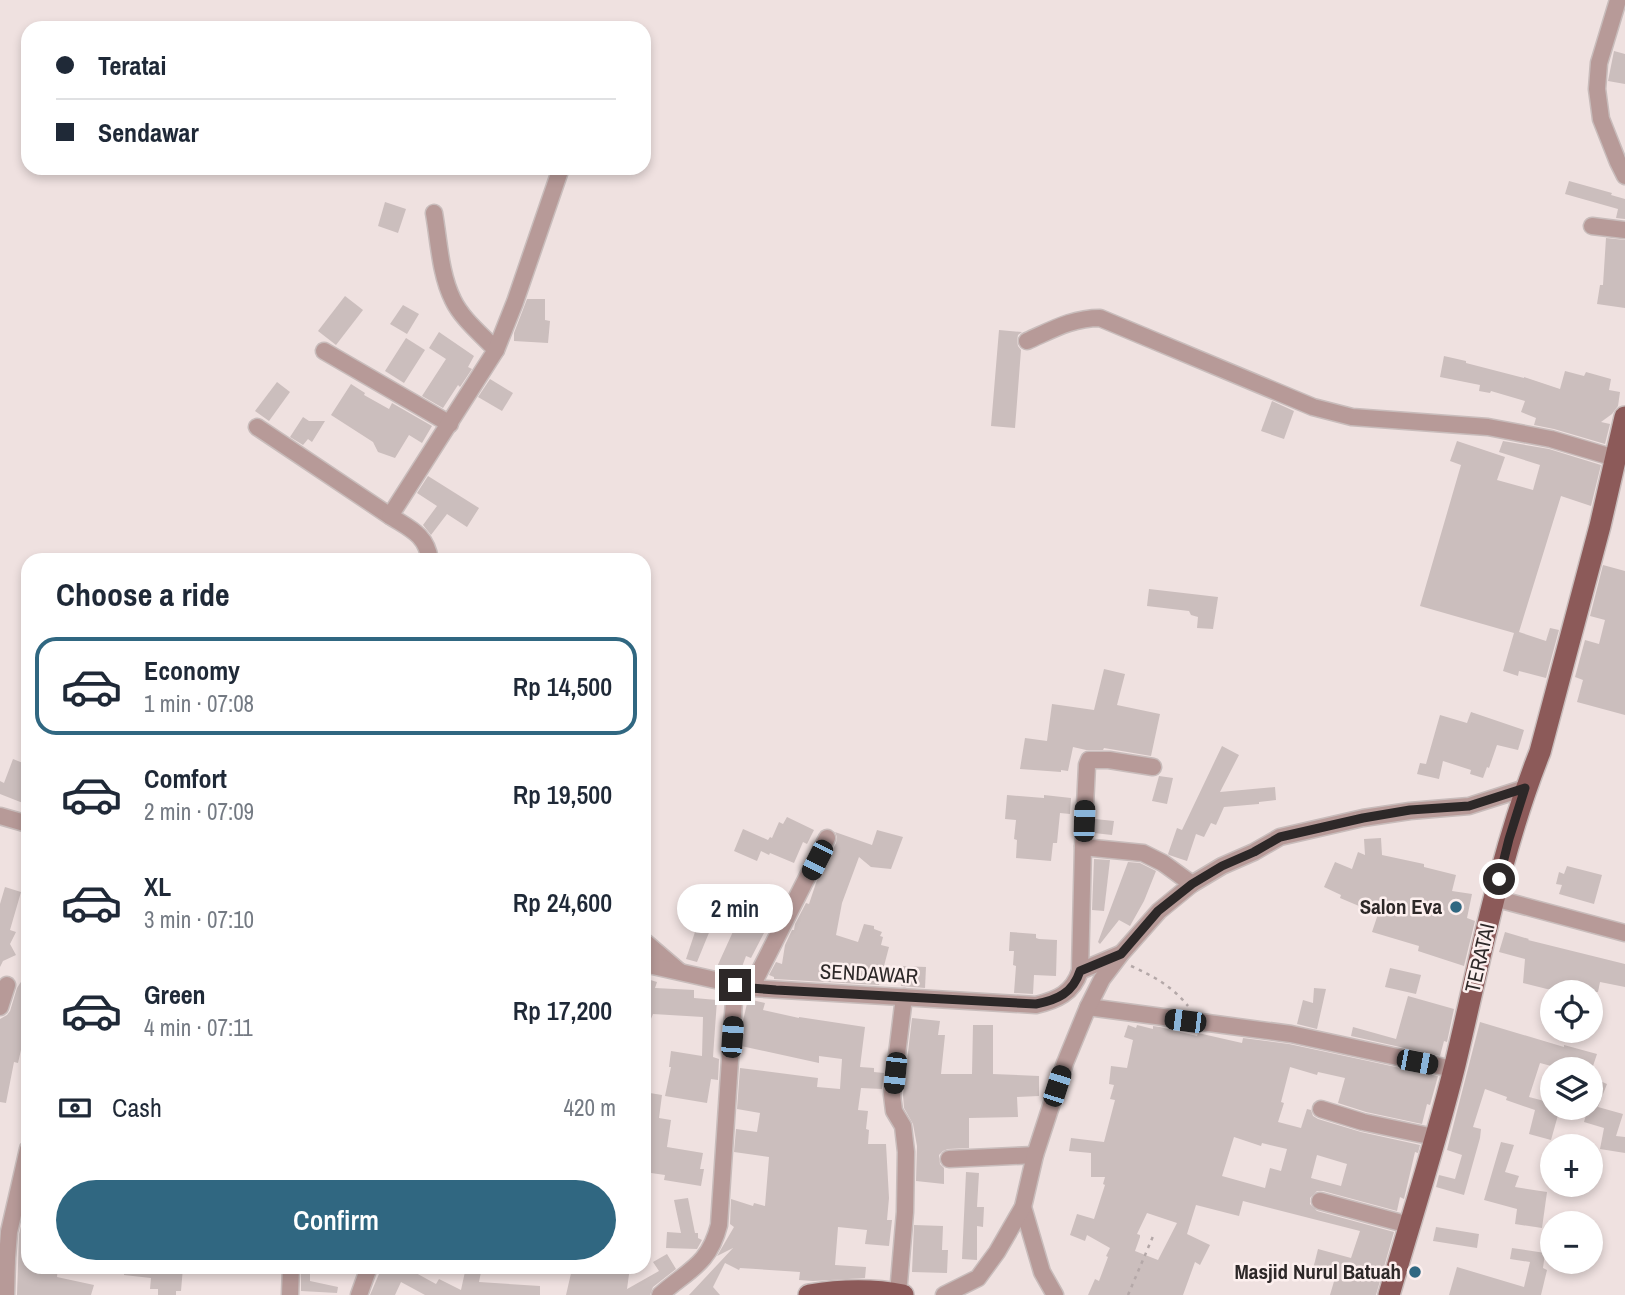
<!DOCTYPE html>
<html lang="en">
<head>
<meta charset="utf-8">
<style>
  :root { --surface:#fff; --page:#f2f2f3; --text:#1f2937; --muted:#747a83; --line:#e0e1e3; --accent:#306781 }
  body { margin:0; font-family:"Archivo Narrow",sans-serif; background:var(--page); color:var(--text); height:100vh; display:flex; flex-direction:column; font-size:26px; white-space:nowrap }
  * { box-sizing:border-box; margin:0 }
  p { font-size:23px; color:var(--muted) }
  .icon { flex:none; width:38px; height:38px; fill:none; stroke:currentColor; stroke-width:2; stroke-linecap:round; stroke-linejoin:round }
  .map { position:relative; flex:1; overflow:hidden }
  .details { position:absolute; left:21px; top:553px; width:630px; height:721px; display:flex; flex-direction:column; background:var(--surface); border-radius:21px; box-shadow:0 4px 10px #0003 }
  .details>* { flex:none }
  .hud { position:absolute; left:21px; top:21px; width:630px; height:154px; border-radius:21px; box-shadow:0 4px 10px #0003; display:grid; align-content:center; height:154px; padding:0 35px; background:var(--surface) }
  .buttons { position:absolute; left:1540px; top:980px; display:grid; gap:14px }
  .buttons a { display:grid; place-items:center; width:63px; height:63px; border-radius:50%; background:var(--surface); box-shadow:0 4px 10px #0003; font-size:35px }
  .end { position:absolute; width:32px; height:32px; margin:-16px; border:9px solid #2d2828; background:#fff; box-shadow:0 0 0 4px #fff }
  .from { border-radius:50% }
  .bubble { position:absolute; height:49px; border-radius:24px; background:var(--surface); box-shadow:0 4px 10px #0003; font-size:23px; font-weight:600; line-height:49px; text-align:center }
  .car { position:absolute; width:21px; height:42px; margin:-21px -10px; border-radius:9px; box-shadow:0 0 5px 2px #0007; background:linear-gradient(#222 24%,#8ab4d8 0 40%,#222 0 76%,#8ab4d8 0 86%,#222 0) }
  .hud b { display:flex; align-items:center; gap:24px; height:66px; font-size:26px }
  .hud b+b { border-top:2px solid var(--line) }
  .hud i { width:18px; height:18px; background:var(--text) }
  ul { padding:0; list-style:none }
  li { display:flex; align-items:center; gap:21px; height:98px; margin:0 14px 10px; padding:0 21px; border:4px solid transparent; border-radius:21px }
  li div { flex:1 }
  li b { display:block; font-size:26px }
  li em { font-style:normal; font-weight:600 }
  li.on { border-color:var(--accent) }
  li>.icon { width:63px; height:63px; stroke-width:1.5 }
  h2 { padding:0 35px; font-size:32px; line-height:84px }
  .pay { display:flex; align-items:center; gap:18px; height:77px; padding:0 35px; font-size:26px }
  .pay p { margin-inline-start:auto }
  .button { display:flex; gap:14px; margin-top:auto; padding:14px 35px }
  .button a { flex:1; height:80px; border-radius:42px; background:var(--accent); color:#fff; font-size:28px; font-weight:600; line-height:80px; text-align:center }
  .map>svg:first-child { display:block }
  .building { fill:#cbbebd; fill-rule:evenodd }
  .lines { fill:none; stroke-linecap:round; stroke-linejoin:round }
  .minor-casing { stroke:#c8bcbb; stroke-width:19 }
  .major-casing { stroke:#c8bcbb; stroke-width:24 }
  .path { stroke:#b4a8a8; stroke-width:2.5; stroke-dasharray:3.5 5; stroke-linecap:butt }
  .minor { stroke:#b79a98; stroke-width:16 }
  .major { stroke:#8c5a59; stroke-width:21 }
  .route { stroke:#2d2828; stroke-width:9 }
  .poi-dot { fill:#306781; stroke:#fcefee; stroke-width:2.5 }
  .labels { text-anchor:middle; stroke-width:5; stroke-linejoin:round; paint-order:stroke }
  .poi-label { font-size:21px; font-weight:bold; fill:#2d2828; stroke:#fcefee; text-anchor:end }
  .street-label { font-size:21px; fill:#2d2828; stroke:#fcefee }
</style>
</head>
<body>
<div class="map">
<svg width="1625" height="1295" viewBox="0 0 1625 1295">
  <rect width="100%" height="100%" fill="#efe1e0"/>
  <g class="building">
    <path d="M1614 51 1625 54V84L1608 81Z"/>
    <path d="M1569 181 1612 193 1611 195 1625 199V219L1616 218 1618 209 1565 194Z"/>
    <path d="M385 202 406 209 398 233 378 226Z"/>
    <path d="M1606 238 1625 240V308L1597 304 1600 285H1603Z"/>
    <path d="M345 296 363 310 336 345 318 331Z"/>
    <path d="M527 299H545V320L550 321 548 343 514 341V333Z"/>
    <path d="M403 305 419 314 407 334 390 324Z"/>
    <path d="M999 330 1022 332 1018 335 1017 341 1018 346 1021 350 1015 428 991 426Z"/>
    <path d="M439 332 474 356 468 367 472 369 460 387 458 385 443 408 422 396 446 359 429 348Z"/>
    <path d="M406 338 425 350 404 383 385 371Z"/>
    <path d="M1444 356 1466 361V363L1524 378V377L1560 389 1565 371 1584 376 1586 372 1611 379 1609 390 1620 392 1618 406 1612 414 1601 422 1610 424 1605 444 1554 429 1534 425 1536 418 1521 412 1525 401 1491 391 1490 393 1479 391 1480 385 1440 377Z"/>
    <path d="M490 379 513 393 502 411 478 397Z"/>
    <path d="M277 382 290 392 269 421 255 411Z"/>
    <path d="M351 384 365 393 364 395 389 409 392 403 432 426 422 443 409 435 395 458 378 452 373 442 331 415Z"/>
    <path d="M1272 401 1294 411 1284 439 1261 431Z"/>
    <path d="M303 417 309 421H325L312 442 308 439 303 445 290 437Z"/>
    <path d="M1457 441 1505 457 1497 480 1533 490 1540 465 1499 452 1503 441 1549 449 1601 465 1591 506 1561 496 1519 632 1546 641 1550 628 1559 630 1546 678 1519 671 1518 676 1503 671 1514 633 1420 606 1461 465 1450 461Z"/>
    <path d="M428 476 479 508 467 527 447 514 431 535 423 525 437 506 417 493Z"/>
    <path d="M1603 565 1625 571V715L1577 702 1583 680 1575 677 1585 640 1599 644 1605 620 1590 616Z"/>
    <path d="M1149 589 1218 597 1213 629 1197 628 1198 617 1191 615 1189 611 1147 606Z"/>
    <path d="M1104 669 1125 674 1117 705 1160 714 1151 756 1104 748 1103 750H1086L1073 747 1068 771 1061 770V772L1020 769 1025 738 1047 741 1052 704 1094 710Z"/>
    <path d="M1471 712 1524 730 1518 750 1497 745 1489 768 1487 767 1483 778 1470 774 1471 770 1443 761 1439 779 1417 774 1420 763 1426 764 1440 715 1467 723Z"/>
    <path d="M1222 746 1239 755 1220 792 1275 787 1276 800 1259 802V804L1224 807 1216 825 1211 823 1204 837 1196 834 1187 861 1169 855 1168 854 1177 828 1182 830Z"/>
    <path d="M13 759 28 765V805L0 794V781L4 783Z"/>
    <path d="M1159 776 1173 778 1167 804 1152 801Z"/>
    <path d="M1007 795 1044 798V795L1071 798 1070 814 1060 813 1057 843H1053L1051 861 1016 858 1017 840 1014 839 1016 820 1005 819Z"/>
    <path d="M787 817 814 830 807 844 803 842 794 863 770 853 769 855 761 851 757 861 734 851 743 829 768 840 770 837 772 838 779 822 783 824Z"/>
    <path d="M1095 819 1114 821 1112 835 1094 833Z"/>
    <path d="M877 830 903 837 891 869 871 867 859 857 842 903 836 935 858 942 864 924 874 926V929L882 932 880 936 883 937 881 945 889 947 879 985 774 979V977L769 975 776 962 782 964 785 945 792 930H794L795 924 806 903 809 904 817 880 836 843 837 837 835 832 872 845Z"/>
    <path d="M1381 838 1382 855 1424 864V867L1456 875 1452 891 1472 894 1467 918 1475 921 1464 966 1418 951 1419 946 1372 932 1378 914 1340 898 1341 895 1324 887 1335 862 1352 869 1358 852 1365 855 1364 839Z"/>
    <path d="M1094 859 1110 860 1104 911 1092 910Z"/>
    <path d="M1128 862 1140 863 1156 871 1144 901 1130 926 1119 920 1100 944 1098 942Z"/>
    <path d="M1567 866 1602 875 1594 904 1559 894 1562 885 1556 884 1559 872 1564 874Z"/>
    <path d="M715 886 726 891 697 962 686 959 697 926 695 925 700 913 703 915Z"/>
    <path d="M5 887 21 892 10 930 16 932 10 944 16 955 3 961 0 967V904Z"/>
    <path d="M751 892 764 897 759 907 768 911V916L760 932 764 933 751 958 746 956 739 975 716 969Z"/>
    <path d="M1010 932 1036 934V938L1039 939 1057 940 1056 976 1034 975 1033 994 1014 993 1016 966 1013 965 1014 951H1009Z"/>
    <path d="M1505 932 1529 939 1528 940 1625 964V987L1600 982 1598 992H1559L1523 983 1525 959 1499 952Z"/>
    <path d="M901 966 926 967 925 988 901 986Z"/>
    <path d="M1390 968 1421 975 1416 994 1385 987Z"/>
    <path d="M28 971V1005L23 1021 28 1022V1043L23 1041 18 1063 14 1062 6 1103 0 1102V1019L7 1015 10 1011 17 988Z"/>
    <path d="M644 978 657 982 655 988 694 990V998L717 1000 713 1057 719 1059 718 1080 711 1079 707 1103 665 1096 671 1067H669L671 1051 702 1056 703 1017 653 1014 644 1036Z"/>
    <path d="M1314 988 1326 989 1317 1029 1297 1024 1303 1000 1313 1003Z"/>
    <path d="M1408 996 1454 1009 1447 1042 1444 1041 1440 1056 1351 1036 1353 1027 1396 1039Z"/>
    <path d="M748 999 765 1003 763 1010 799 1018V1017L865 1027 860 1067 874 1068V1072L884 1073 882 1089 861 1088 858 1110 868 1111 866 1129 869 1130 868 1144H886L889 1198 887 1220H892L889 1246 865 1244 867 1230 838 1227 835 1265 866 1267 865 1278 813 1281 799 1280 800 1272 740 1268 739 1270 725 1263 713 1287 720 1295H689L733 1248 717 1256 734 1227 730 1224 731 1199 753 1206 754 1203 765 1206 769 1157 734 1152 736 1129 757 1132 760 1113 737 1109 740 1068 818 1078 817 1087 840 1089 842 1059 819 1056V1063L741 1046 743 1021Z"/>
    <path d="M912 1018 940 1021 938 1035H945L941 1074H972L973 1025H993V1074L1039 1076V1096L1017 1097 1018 1117 969 1118V1148L948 1149 943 1151 939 1155 940 1164 944 1168V1184L916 1181 917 1146 913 1124 904 1108 903 1095Z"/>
    <path d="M1480 1022 1564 1047V1045L1597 1054 1592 1069H1569L1555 1065V1067L1540 1063 1529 1097 1552 1103V1108H1560L1551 1140 1529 1134 1535 1110 1506 1100 1507 1097 1485 1089 1473 1127 1481 1129 1480 1138 1464 1195 1436 1187 1439 1175 1455 1179 1462 1155 1447 1150Z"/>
    <path d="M1128 1025 1136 1028 1137 1025 1153 1029V1026L1160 1027 1197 1036 1198 1033 1242 1043 1243 1038 1289 1044 1438 1076 1430 1105 1427 1104 1422 1124 1366 1112 1338 1103 1345 1078 1318 1072 1317 1075 1290 1067 1281 1102 1284 1103 1278 1122 1301 1128 1307 1109 1311 1110 1313 1116 1318 1119 1361 1132 1420 1145 1418 1153 1415 1152 1404 1199 1400 1197 1397 1211 1323 1191H1317L1310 1198V1204L1317 1211 1394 1232 1376 1295H1330L1335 1278 1331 1277 1332 1274 1313 1269 1318 1249 1351 1258 1360 1231 1243 1201 1239 1216 1196 1205 1187 1234 1210 1245 1200 1265 1195 1262 1183 1295H1088L1095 1279 1099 1281 1108 1257 1106 1256 1110 1248 1087 1235 1085 1241 1070 1235 1077 1214 1094 1219 1105 1185 1103 1184 1105 1177H1091V1153L1069 1151 1071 1138 1104 1142 1115 1100 1110 1099 1114 1085 1109 1084 1111 1066 1127 1068 1133 1040 1124 1037ZM1234 1137 1261 1146 1262 1143 1287 1149 1281 1171 1270 1168 1265 1188 1222 1176ZM1317 1155 1347 1164 1341 1186 1311 1178ZM1147 1213 1177 1223 1158 1260 1135 1251 1140 1237V1235L1137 1234Z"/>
    <path d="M1591 1077 1607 1084 1598 1107 1623 1114 1616 1136 1625 1137V1153L1600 1149 1604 1128 1584 1122 1588 1108H1591Z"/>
    <path d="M644 1092 662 1095 659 1118 671 1120 667 1147 703 1153 700 1169H704L701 1186 664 1180 665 1175 644 1172Z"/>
    <path d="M1501 1142 1514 1145 1505 1172 1519 1176 1515 1187 1547 1192 1542 1228 1515 1224 1517 1209 1484 1200Z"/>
    <path d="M966 1172 979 1173 977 1207H984L983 1227 977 1226V1260L962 1259Z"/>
    <path d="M28 1198V1267H58L57 1277 94 1285 91 1295H17L19 1234Z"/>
    <path d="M688 1198 695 1233H698V1238L702 1240 697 1249 666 1248 667 1232 681 1233 674 1200Z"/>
    <path d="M914 1225 943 1226 942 1250H948L947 1273 912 1272Z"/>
    <path d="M1436 1227 1479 1234 1477 1248 1433 1241Z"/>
    <path d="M1512 1248 1545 1253 1543 1268 1547 1270 1541 1295H1449L1457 1267 1524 1287 1530 1262 1510 1259Z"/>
    <path d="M667 1254 676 1269 653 1287 650 1295H566L572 1269 594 1274 595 1267H630L627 1289 620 1293 659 1271 653 1262Z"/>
    <path d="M124 1267H183L181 1291H176V1295H158V1289H150L151 1278 124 1275Z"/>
    <path d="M301 1267H310V1281L338 1287 337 1293 301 1291Z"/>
    <path d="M382 1267H405L436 1284 439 1279 461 1290 466 1267H482L479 1282 540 1286V1295H425L401 1282 395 1295H370Z"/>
  </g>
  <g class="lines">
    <g class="minor-casing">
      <g id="minor">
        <path d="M1618 0 1599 63 1597 89 1601 119 1618 162 1625 176"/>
        <path d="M434 213C439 241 440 274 453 300 462 319 481 334 496 350"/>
        <path d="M1592 226 1625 230"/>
        <path d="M1027 341C1052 330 1072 318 1100 318L1313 407 1352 417 1488 427 1551 439 1615 458"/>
        <path d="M324 351 450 424"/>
        <path d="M257 427 390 516"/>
        <path d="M430 560C426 534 410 529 390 516L496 350 515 302 561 168"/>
        <path d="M0 816 28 824"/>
        <path d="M1083 847 1143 853 1163 863 1192 884"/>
        <path d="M1494 898 1625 933"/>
        <path d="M644 941 679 971"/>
        <path d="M644 964 751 988 1036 1005C1057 1000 1073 993 1080 971L1083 847 1087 765 1089 760H1109L1153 767"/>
        <path d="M1080 971 1120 954"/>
        <path d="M751 988 827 838"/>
        <path d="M0 1007 7 985"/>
        <path d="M1088 1007 1291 1034 1453 1069"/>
        <path d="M1321 1109 1363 1122 1434 1137"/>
        <path d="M949 1159 1035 1155"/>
        <path d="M1320 1201 1409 1225"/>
        <path d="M1023 1207 1042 1272 1055 1295"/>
        <path d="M898 1294 905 1212 906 1152 903 1126 894 1111 892 1095 904 997"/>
        <path d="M6 1295 7 1258 9 1232 28 1149"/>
        <path d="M290 1295 291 1267"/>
        <path d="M359 1295 369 1267"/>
        <path d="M660 1295C688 1270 709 1265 719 1225L735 985"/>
        <path d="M944 1295 978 1278 997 1252 1023 1207 1035 1155 1065 1063 1088 1007 1102 979 1121 954 1159 911 1192 884 1222 866 1254 852 1280 837 1363 818 1410 811 1469 806 1525 788"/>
      </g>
    </g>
    <g class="major-casing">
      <g id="major">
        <path d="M809 1295C840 1290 872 1289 903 1295"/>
        <path d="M1389 1295C1411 1219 1436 1142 1455 1065 1480 960 1500 853 1540 752L1600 526 1625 417"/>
      </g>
    </g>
    <g class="path">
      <path d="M1131 966C1153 976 1172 986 1188 1006"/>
      <path d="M1128 1295 1154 1234"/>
    </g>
    <use href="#minor" class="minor"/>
    <use href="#major" class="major"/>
  </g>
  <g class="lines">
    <path class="route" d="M735 985 751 988 776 990 1036 1004C1057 1000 1073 993 1080 971L1121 954 1158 911 1192 884 1222 866 1254 852 1280 837 1363 818 1410 810 1469 806 1525 788 1509 839 1499 879"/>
  </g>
  <g class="poi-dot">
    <circle cx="1456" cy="907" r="7"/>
    <circle cx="1415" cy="1272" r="7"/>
  </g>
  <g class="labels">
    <g class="poi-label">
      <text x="1442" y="914">Salon Eva</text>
      <text x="1401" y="1279">Masjid Nurul Batuah</text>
    </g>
    <g class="street-label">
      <text transform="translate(1480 958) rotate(-77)" y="7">TERATAI</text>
      <text transform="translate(869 974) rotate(3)" y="7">SENDAWAR</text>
    </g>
  </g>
</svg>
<div class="buttons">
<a><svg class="icon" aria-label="locate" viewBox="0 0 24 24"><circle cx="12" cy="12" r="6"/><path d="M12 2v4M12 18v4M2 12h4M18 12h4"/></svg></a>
<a><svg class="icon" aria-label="layers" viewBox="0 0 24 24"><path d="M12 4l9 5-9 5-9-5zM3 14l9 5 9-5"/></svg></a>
<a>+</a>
<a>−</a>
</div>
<i class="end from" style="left:1499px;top:879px"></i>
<i class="end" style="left:735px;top:985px"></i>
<div class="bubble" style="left:677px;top:884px;width:116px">2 min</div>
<i class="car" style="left:1084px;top:821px;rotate:2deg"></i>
<i class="car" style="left:817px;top:860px;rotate:207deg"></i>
<i class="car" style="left:1185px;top:1021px;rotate:277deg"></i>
<i class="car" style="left:732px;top:1037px;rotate:4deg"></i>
<i class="car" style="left:1417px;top:1062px;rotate:101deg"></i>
<i class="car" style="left:895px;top:1073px;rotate:186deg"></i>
<i class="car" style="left:1057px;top:1086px;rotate:18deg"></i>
<div class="hud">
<b><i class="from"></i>Teratai</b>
<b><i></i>Sendawar</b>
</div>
<section class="details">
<h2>Choose a ride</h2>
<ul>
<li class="on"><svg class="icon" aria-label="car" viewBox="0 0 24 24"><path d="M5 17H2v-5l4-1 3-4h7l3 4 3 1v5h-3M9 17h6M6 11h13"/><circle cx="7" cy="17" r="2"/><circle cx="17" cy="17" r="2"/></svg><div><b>Economy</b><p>1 min · 07:08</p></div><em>Rp 14,500</em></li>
<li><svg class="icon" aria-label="car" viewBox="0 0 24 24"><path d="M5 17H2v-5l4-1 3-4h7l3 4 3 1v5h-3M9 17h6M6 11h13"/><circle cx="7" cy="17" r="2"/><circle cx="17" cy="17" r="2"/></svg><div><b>Comfort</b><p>2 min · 07:09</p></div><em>Rp 19,500</em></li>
<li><svg class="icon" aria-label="car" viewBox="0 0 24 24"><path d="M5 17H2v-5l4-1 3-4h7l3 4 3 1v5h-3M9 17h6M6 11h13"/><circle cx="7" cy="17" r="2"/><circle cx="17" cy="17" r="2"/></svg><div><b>XL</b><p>3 min · 07:10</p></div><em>Rp 24,600</em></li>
<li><svg class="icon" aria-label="car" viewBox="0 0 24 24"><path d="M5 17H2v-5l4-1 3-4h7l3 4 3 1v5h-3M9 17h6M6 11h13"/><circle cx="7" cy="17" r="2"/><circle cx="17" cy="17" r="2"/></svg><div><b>Green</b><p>4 min · 07:11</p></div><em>Rp 17,200</em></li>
</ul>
<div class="pay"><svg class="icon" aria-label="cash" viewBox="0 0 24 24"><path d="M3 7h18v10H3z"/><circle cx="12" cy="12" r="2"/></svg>Cash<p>420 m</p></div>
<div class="button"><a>Confirm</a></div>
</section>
</div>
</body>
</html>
